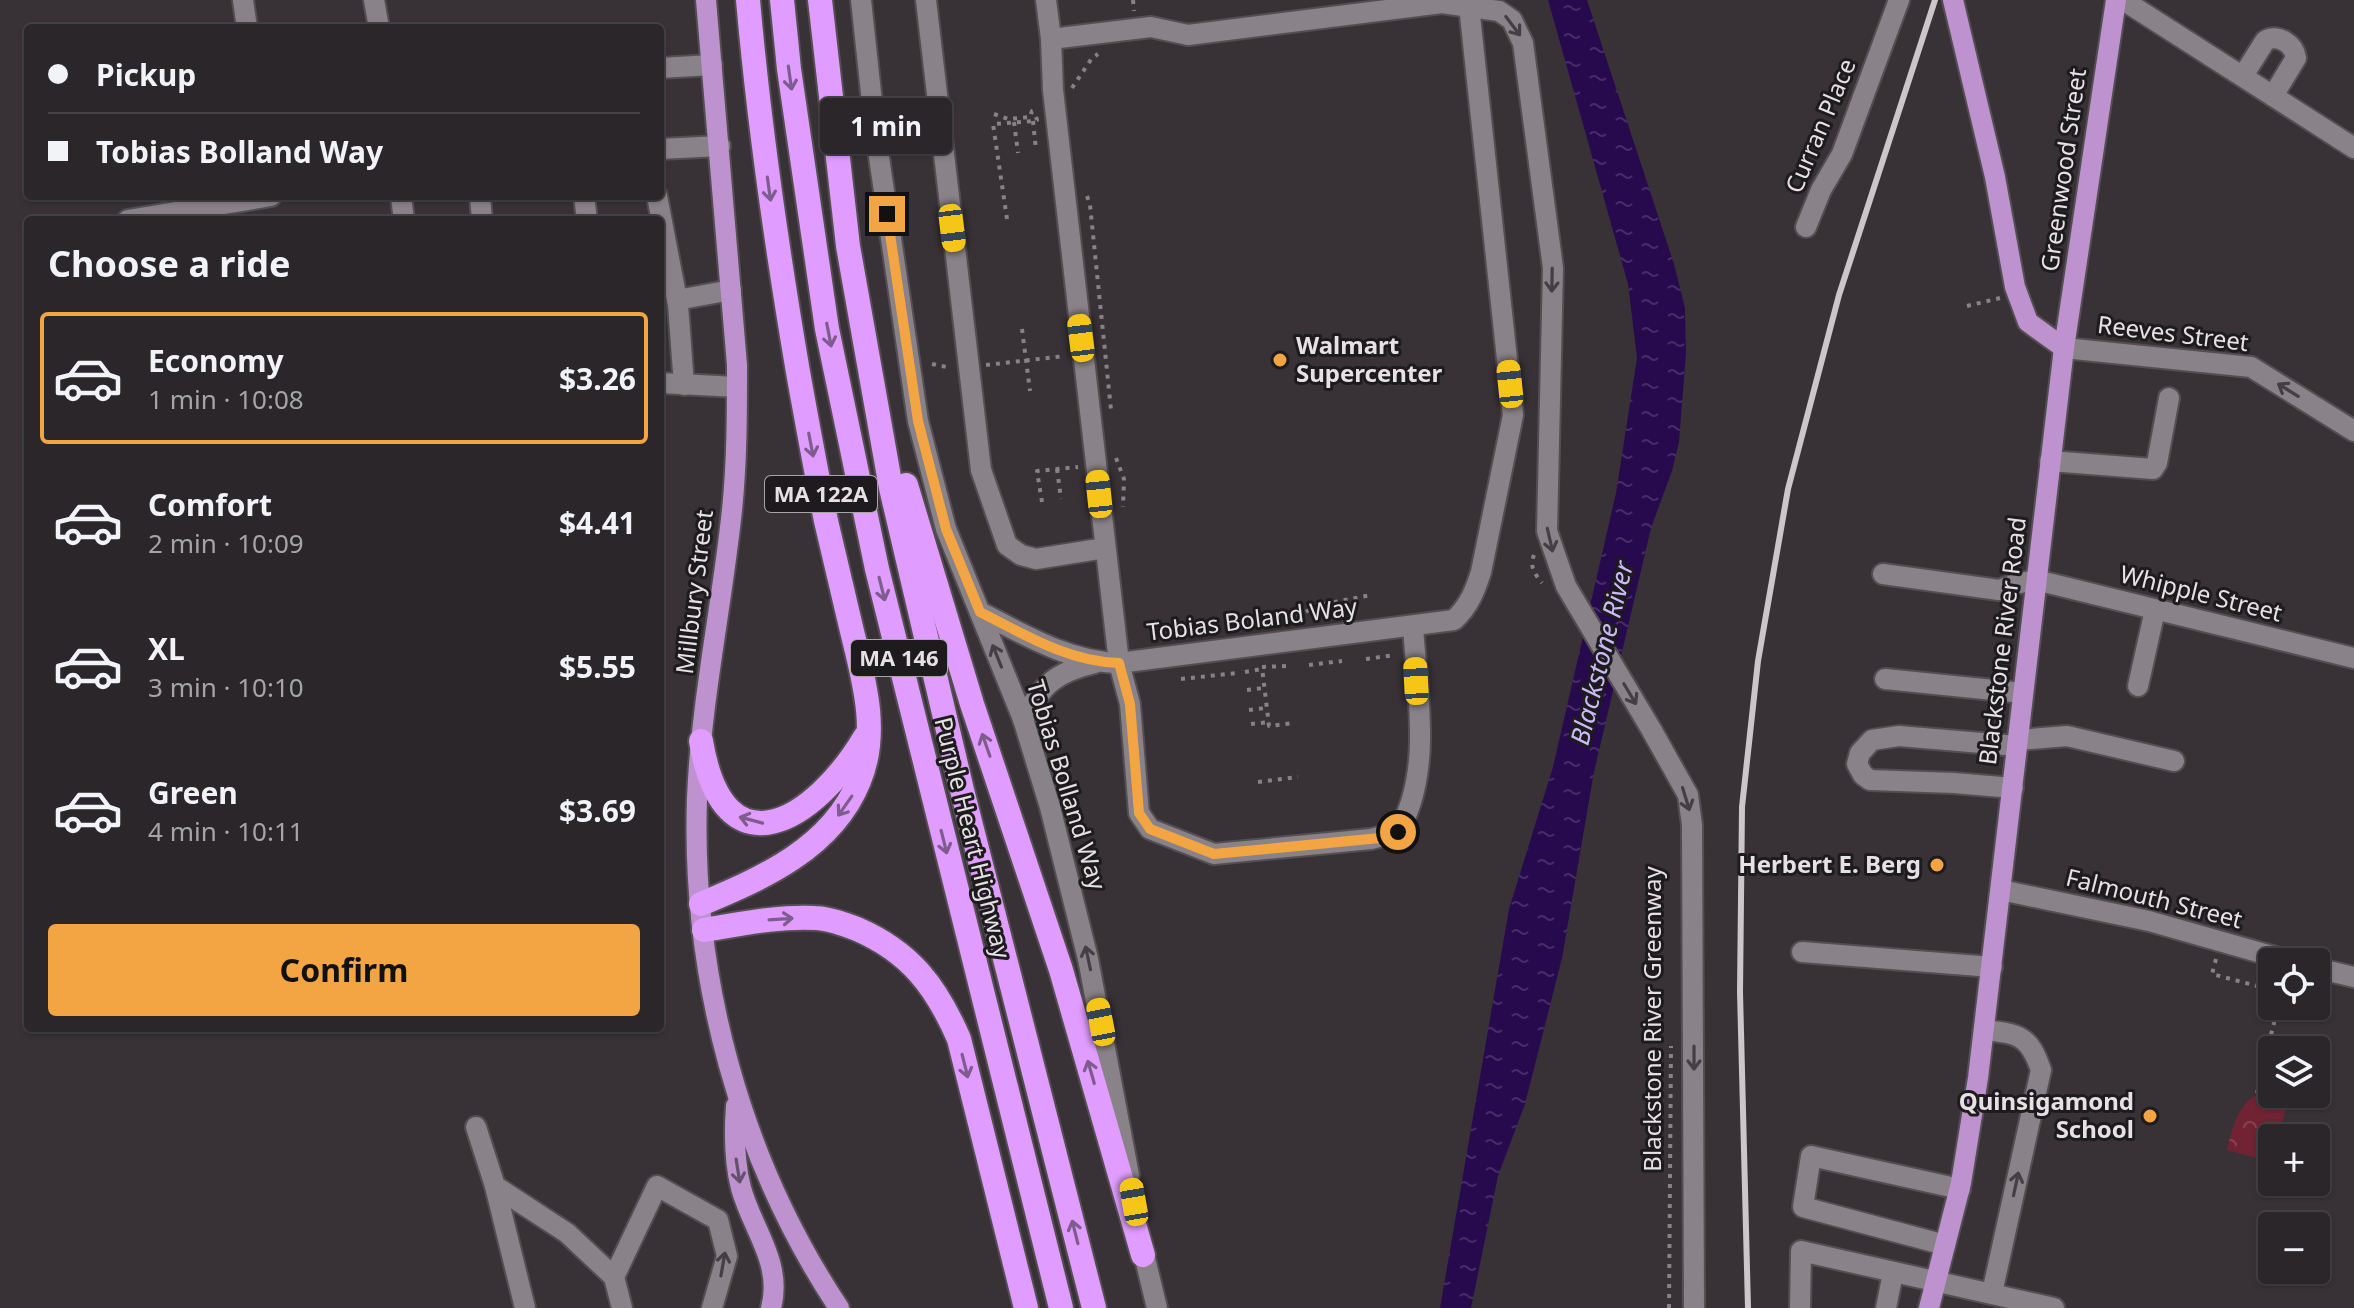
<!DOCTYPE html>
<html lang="en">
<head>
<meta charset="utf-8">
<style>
  :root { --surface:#2a2629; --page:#322e31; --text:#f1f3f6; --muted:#a5a5a8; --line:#464346; --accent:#f2a542 }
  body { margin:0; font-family:"Noto Sans",sans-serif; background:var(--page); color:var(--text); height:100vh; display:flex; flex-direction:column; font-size:30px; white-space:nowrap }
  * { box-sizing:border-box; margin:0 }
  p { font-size:26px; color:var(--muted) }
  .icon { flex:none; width:44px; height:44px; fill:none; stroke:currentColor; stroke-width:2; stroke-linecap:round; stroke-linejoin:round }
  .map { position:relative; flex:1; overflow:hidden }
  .drawer { position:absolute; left:24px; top:216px; width:640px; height:816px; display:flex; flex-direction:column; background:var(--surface); border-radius:8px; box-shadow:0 2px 6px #0004,0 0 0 2px var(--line) }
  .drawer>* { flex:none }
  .hud { position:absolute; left:24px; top:24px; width:640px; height:176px; border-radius:8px; box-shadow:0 2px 6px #0004,0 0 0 2px var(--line); display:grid; align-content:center; height:176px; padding:0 24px; background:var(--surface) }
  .controls { position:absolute; left:2258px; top:948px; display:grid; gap:16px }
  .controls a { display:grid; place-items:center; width:72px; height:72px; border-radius:8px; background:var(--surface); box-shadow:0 2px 6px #0004,0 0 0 2px var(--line); font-size:40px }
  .end { position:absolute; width:36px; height:36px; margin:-18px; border:10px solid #f2a542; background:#111; box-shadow:0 0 0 4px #111 }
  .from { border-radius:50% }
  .bubble { position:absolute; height:56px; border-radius:8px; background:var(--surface); box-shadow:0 2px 6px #0004,0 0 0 2px var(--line); font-size:26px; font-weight:700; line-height:56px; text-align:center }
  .car { position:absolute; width:24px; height:48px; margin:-24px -12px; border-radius:10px; box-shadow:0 0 6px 2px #0007; background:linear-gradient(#f5c518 24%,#345 0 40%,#f5c518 0 76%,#345 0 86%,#f5c518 0) }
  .hud b { display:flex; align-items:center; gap:28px; height:76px; font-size:30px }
  .hud b+b { border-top:2px solid var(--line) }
  .hud i { width:20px; height:20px; background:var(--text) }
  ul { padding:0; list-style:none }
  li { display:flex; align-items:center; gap:24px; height:132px; margin:0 16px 12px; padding:0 8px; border:4px solid transparent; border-radius:8px }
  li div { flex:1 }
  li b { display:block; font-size:30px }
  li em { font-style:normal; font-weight:700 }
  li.active { border-color:var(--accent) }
  li>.icon { width:72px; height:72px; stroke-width:1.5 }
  h2 { padding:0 24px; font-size:36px; line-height:96px }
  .cta { display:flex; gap:16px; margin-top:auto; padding:16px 24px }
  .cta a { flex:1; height:92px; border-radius:8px; background:var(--accent); color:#111; font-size:32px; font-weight:700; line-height:92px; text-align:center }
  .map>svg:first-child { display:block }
  .park { fill:url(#park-crowns) }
  .water { fill:url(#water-ripples) }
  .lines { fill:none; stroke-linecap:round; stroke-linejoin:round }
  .minor-casing { stroke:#524e51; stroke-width:24 }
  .major-casing { stroke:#524e51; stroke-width:24 }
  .highway-casing { stroke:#524e51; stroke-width:28 }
  .path { stroke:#878286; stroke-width:4; stroke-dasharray:4 6; stroke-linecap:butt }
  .minor { stroke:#898288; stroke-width:20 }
  .major { stroke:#bd92cf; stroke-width:20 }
  .highway { stroke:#e09cfe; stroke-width:24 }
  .rail { stroke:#cac6c9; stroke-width:6 }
  .oneway { stroke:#433f42 }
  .oneway2 { stroke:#7e5c8e }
  .oneway3 { stroke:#65516d }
  .route { stroke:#f2a542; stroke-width:10 }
  .poi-dot { fill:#f2a542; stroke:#1d1b1d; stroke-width:3 }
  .labels { text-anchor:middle; stroke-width:6; stroke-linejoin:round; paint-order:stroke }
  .shield { fill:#1d1b1d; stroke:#a9a6a8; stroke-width:2 }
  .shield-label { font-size:22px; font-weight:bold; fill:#e5e1e4 }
  .street-label { font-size:24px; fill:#e5e1e4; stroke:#1d1b1d }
  .poi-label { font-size:24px; font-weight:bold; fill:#e5e1e4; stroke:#1d1b1d; text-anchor:end }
  .water-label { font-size:26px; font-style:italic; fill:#cabbf8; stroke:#1d1b1d }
</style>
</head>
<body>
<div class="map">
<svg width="2354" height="1308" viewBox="0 0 2354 1308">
  <defs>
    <pattern id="park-crowns" width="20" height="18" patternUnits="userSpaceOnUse" patternTransform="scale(2)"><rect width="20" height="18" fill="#722333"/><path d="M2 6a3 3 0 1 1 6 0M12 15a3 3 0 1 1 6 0" fill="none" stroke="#864350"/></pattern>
    <pattern id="water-ripples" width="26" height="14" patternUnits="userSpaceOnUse" patternTransform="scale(2)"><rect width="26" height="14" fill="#27094e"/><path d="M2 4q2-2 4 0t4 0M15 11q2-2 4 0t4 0" fill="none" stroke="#462d67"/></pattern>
  </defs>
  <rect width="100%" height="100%" fill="#383237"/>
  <path class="park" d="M2255 1096 2287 1104 2278 1138H2272V1162L2227 1150C2232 1131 2237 1106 2255 1096Z"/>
  <path class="water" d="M1548 0H1587L1674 264 1685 308 1686 353 1679 442 1672 471 1651 528 1594 772 1562 958 1525 1104 1498 1176 1471 1308H1440L1509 909 1553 767 1616 493 1637 358 1628 284Z"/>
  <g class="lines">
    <g class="minor-casing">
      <g id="minor">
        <path d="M243 0 247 28"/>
        <path d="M374 0 379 28"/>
        <path d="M861 0 875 130 918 421 946 529 1023 719 1050 807 1088 959 1129 1175"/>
        <path d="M926 0 981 470 1007 545 1021 555 1036 559 1105 548"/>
        <path d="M1046 0 1051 39"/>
        <path d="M2123 0 2354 148"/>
        <path d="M660 68 712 65"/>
        <path d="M2243 76 2265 41C2278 33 2294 44 2296 58L2273 96"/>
        <path d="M660 149 720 146"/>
        <path d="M401 196 404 220"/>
        <path d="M480 196 482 220"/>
        <path d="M584 196 587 220"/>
        <path d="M657 196 678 305 684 385"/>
        <path d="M128 220 271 196"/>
        <path d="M1806 227 1821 190 1842 154 1899 0"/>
        <path d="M677 300 731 290"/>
        <path d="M2064 348 2251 367 2354 431"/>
        <path d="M660 383 737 387"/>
        <path d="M2050 461 2153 469 2157 463 2169 398"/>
        <path d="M1883 574 1999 590 2015 584 2036 580 2354 658"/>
        <path d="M980 612C1023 634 1069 662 1119 663L1454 620C1469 606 1475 591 1481 572L1513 415 1469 6"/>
        <path d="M1413 626C1417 692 1433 772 1398 832L1371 839 1214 854 1150 829 1139 813 1130 704 1119 663 1053 90 1051 39 1151 27 1188 35 1442 3 1499 11 1512 20 1523 43 1553 268 1547 531 1566 586 1651 729 1688 795 1692 825 1694 1308"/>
        <path d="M1885 679 2023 693"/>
        <path d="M2138 686 2155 610"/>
        <path d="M1023 719C1043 684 1056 672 1095 663"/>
        <path d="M2018 740 2067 736 2174 761"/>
        <path d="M2013 788 1954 783 1870 780 1863 775 1857 764 1860 753 1872 740 1899 736 2017 746"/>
        <path d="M2001 890 2149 921 2293 962"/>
        <path d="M1802 952 1992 967"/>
        <path d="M2316 968 2354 977"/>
        <path d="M1984 1030C2019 1034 2029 1035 2041 1070L1992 1293"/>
        <path d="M476 1127 495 1186"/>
        <path d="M1141 1242 1157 1308"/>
        <path d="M1945 1245 1803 1207 1811 1156 1960 1189"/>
        <path d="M614 1277 657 1186 718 1220 727 1256 712 1308"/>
        <path d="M525 1308 495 1186 567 1233 614 1277 622 1308"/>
        <path d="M1800 1308 1801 1251 2054 1308"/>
        <path d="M1886 1308 1893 1273"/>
      </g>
    </g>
    <g class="major-casing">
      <g id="major">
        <path d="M706 0 737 365C737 414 737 462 732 510 722 606 701 701 697 798 691 977 740 1159 839 1308"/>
        <path d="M1953 0 1995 177 2015 287 2028 322 2064 348"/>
        <path d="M736 1106C734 1133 734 1161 741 1188 752 1229 783 1263 771 1308"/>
        <path d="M1929 1308 1961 1183 1978 1078 2064 348 2116 0"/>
      </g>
    </g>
    <g class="highway-casing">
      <g id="highway">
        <path d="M782 0 789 69 827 329 877 569 1061 1308"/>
        <path d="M820 0 848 246 891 488 962 790 1094 1308"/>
        <path d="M906 485 972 704 1061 970 1143 1255"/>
        <path d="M701 741C724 878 816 820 865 737"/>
        <path d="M701 904C763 878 832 848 859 781 880 731 863 677 851 627 843 592 834 556 826 521 816 471 807 422 798 372 777 249 759 125 748 0"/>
        <path d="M704 930C741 924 778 916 815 918 828 918 844 924 857 929 910 952 936 986 959 1039L1026 1308"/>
      </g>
    </g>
    <g class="path">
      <path d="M1133 0 1134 11"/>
      <path d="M1072 88 1092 58 1098 54"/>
      <path d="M994 114 1008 119 1030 117 1032 111 1036 110"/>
      <path d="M1033 121 1036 150"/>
      <path d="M1014 122 1018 153"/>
      <path d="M1087 196 1090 205 1111 410"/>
      <path d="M1007 219 993 124 1033 121 1037 120 1036 117"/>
      <path d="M1967 306 2000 298"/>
      <path d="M1022 329 1030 391"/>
      <path d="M932 364 951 368"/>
      <path d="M986 365 1065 356"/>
      <path d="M1116 458 1124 479 1123 507"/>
      <path d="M1057 469 1061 499"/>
      <path d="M1042 502 1037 471 1078 467"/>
      <path d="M1534 555C1529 567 1535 574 1542 583"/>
      <path d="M1288 621 1319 605 1371 595"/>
      <path d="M1366 659 1395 655"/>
      <path d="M1309 665 1342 661"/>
      <path d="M1286 666 1262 667 1269 726 1293 723"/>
      <path d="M1245 672 1262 669"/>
      <path d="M1181 679 1237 673"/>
      <path d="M1247 690 1264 688"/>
      <path d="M1249 710 1266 708"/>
      <path d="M1251 724 1269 722"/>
      <path d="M1258 782 1298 777"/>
      <path d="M2216 959 2212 974 2272 990"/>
      <path d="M2257 1093 2278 1006"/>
      <path d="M1669 1308 1671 1046"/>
    </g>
    <use href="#minor" class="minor"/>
    <use href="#major" class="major"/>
    <use href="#highway" class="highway"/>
    <path class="rail" d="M1748 1308 1740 992 1742 807 1758 661 1788 489 1839 295 1935 0"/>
  </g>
  <defs><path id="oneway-shaft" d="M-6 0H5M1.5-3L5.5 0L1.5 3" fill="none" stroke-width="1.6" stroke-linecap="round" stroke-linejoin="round" transform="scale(2)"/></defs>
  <g class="oneway">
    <use href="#oneway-shaft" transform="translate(1513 26) rotate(53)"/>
    <use href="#oneway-shaft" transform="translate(1552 280) rotate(91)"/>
    <use href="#oneway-shaft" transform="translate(2288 390) rotate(-148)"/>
    <use href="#oneway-shaft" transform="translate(1550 540) rotate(77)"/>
    <use href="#oneway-shaft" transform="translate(997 656) rotate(-112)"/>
    <use href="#oneway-shaft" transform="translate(1630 694) rotate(59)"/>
    <use href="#oneway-shaft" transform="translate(1686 799) rotate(73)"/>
    <use href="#oneway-shaft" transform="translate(1088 958) rotate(-102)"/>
    <use href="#oneway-shaft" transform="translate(1694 1058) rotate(90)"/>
    <use href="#oneway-shaft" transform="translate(2016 1184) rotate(-78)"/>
    <use href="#oneway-shaft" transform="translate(723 1264) rotate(-80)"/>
  </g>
  <g class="oneway2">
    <use href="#oneway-shaft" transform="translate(790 78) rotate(82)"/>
    <use href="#oneway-shaft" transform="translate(769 189) rotate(82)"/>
    <use href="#oneway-shaft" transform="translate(829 335) rotate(79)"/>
    <use href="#oneway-shaft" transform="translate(811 445) rotate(79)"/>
    <use href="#oneway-shaft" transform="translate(882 589) rotate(76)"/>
    <use href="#oneway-shaft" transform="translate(986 745) rotate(-109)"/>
    <use href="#oneway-shaft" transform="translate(845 806) rotate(125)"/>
    <use href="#oneway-shaft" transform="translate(751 820) rotate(-165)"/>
    <use href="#oneway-shaft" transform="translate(944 842) rotate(76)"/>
    <use href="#oneway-shaft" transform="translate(781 919) rotate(-4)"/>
    <use href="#oneway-shaft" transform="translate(965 1066) rotate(76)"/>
    <use href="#oneway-shaft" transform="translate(1091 1072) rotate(-106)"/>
    <use href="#oneway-shaft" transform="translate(1075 1232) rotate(-104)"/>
  </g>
  <use class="oneway3" href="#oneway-shaft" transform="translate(738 1171) rotate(81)"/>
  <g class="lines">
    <path class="route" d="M887 214 918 421 946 529 980 612C1023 634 1069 662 1119 663L1130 704 1139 813 1150 829 1214 854 1380 838 1398 832"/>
  </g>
  <g class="poi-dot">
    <circle cx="1280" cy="360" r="8"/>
    <circle cx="1937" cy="865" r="8"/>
    <circle cx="2150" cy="1116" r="8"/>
  </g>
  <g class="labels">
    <g class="shield">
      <rect x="765" y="476" width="112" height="36" rx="6"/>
      <rect x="851" y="640" width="96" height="36" rx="6"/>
    </g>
    <g class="shield-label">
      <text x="821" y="502">MA 122A</text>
      <text x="899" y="666">MA 146</text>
    </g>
    <g class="street-label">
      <text transform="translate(1821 126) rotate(-67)" y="8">Curran Place</text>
      <text transform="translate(2064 170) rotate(-82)" y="8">Greenwood Street</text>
      <text transform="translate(2173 334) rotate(7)" y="8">Reeves Street</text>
      <text transform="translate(695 592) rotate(-83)" y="8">Millbury Street</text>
      <text transform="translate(2201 594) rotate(14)" y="8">Whipple Street</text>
      <text transform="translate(1252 620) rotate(-7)" y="8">Tobias Boland Way</text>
      <text transform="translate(2003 641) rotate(-83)" y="8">Blackstone River Road</text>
      <text transform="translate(1066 785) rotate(73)" y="8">Tobias Bolland Way</text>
      <text transform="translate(972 838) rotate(76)" y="8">Purple Heart Highway</text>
      <text transform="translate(2154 899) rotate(14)" y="8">Falmouth Street</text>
      <text transform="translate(1653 1019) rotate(-90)" y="8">Blackstone River Greenway</text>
    </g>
    <g class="poi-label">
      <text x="1296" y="354" text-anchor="start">Walmart<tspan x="1296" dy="28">Supercenter</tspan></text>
      <text x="1921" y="873">Herbert E. Berg</text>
      <text x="2134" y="1110">Quinsigamond<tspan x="2134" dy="28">School</tspan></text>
    </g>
    <g class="water-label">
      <text transform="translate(1602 653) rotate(-76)" y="9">Blackstone River</text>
    </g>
  </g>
</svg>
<div class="controls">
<a><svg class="icon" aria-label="locate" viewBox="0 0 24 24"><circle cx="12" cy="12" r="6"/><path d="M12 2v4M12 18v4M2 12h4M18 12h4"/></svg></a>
<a><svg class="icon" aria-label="layers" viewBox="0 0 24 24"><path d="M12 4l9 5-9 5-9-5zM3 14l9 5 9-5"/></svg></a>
<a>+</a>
<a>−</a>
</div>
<i class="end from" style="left:1398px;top:832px"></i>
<i class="end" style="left:887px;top:214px"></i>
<div class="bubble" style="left:820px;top:98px;width:132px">1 min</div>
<i class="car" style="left:952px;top:228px;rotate:173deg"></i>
<i class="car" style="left:1081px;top:338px;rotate:353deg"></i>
<i class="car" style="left:1510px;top:384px;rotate:354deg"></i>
<i class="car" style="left:1099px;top:494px;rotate:354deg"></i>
<i class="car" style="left:1416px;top:681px;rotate:357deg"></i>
<i class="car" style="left:1101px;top:1022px;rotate:349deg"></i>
<i class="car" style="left:1134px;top:1202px;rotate:350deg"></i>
<div class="hud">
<b><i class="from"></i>Pickup</b>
<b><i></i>Tobias Bolland Way</b>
</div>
<section class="drawer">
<h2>Choose a ride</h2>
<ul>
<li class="active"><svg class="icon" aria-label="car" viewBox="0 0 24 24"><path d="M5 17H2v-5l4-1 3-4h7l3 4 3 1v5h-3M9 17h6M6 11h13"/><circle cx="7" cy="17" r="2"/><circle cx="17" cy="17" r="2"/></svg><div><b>Economy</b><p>1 min · 10:08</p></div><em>$3.26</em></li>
<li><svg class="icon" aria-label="car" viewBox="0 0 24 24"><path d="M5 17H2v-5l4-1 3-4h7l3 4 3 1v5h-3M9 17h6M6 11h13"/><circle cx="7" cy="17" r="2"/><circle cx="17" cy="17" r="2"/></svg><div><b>Comfort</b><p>2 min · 10:09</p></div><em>$4.41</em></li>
<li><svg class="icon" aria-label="car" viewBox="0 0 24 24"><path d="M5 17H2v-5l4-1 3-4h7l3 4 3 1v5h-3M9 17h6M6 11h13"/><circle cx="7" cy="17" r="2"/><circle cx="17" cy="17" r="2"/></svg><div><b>XL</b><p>3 min · 10:10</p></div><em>$5.55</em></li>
<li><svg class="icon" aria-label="car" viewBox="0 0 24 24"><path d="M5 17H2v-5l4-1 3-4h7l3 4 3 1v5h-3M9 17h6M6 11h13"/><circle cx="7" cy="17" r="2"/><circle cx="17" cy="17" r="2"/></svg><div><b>Green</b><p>4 min · 10:11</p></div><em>$3.69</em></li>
</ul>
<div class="cta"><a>Confirm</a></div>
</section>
</div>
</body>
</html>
